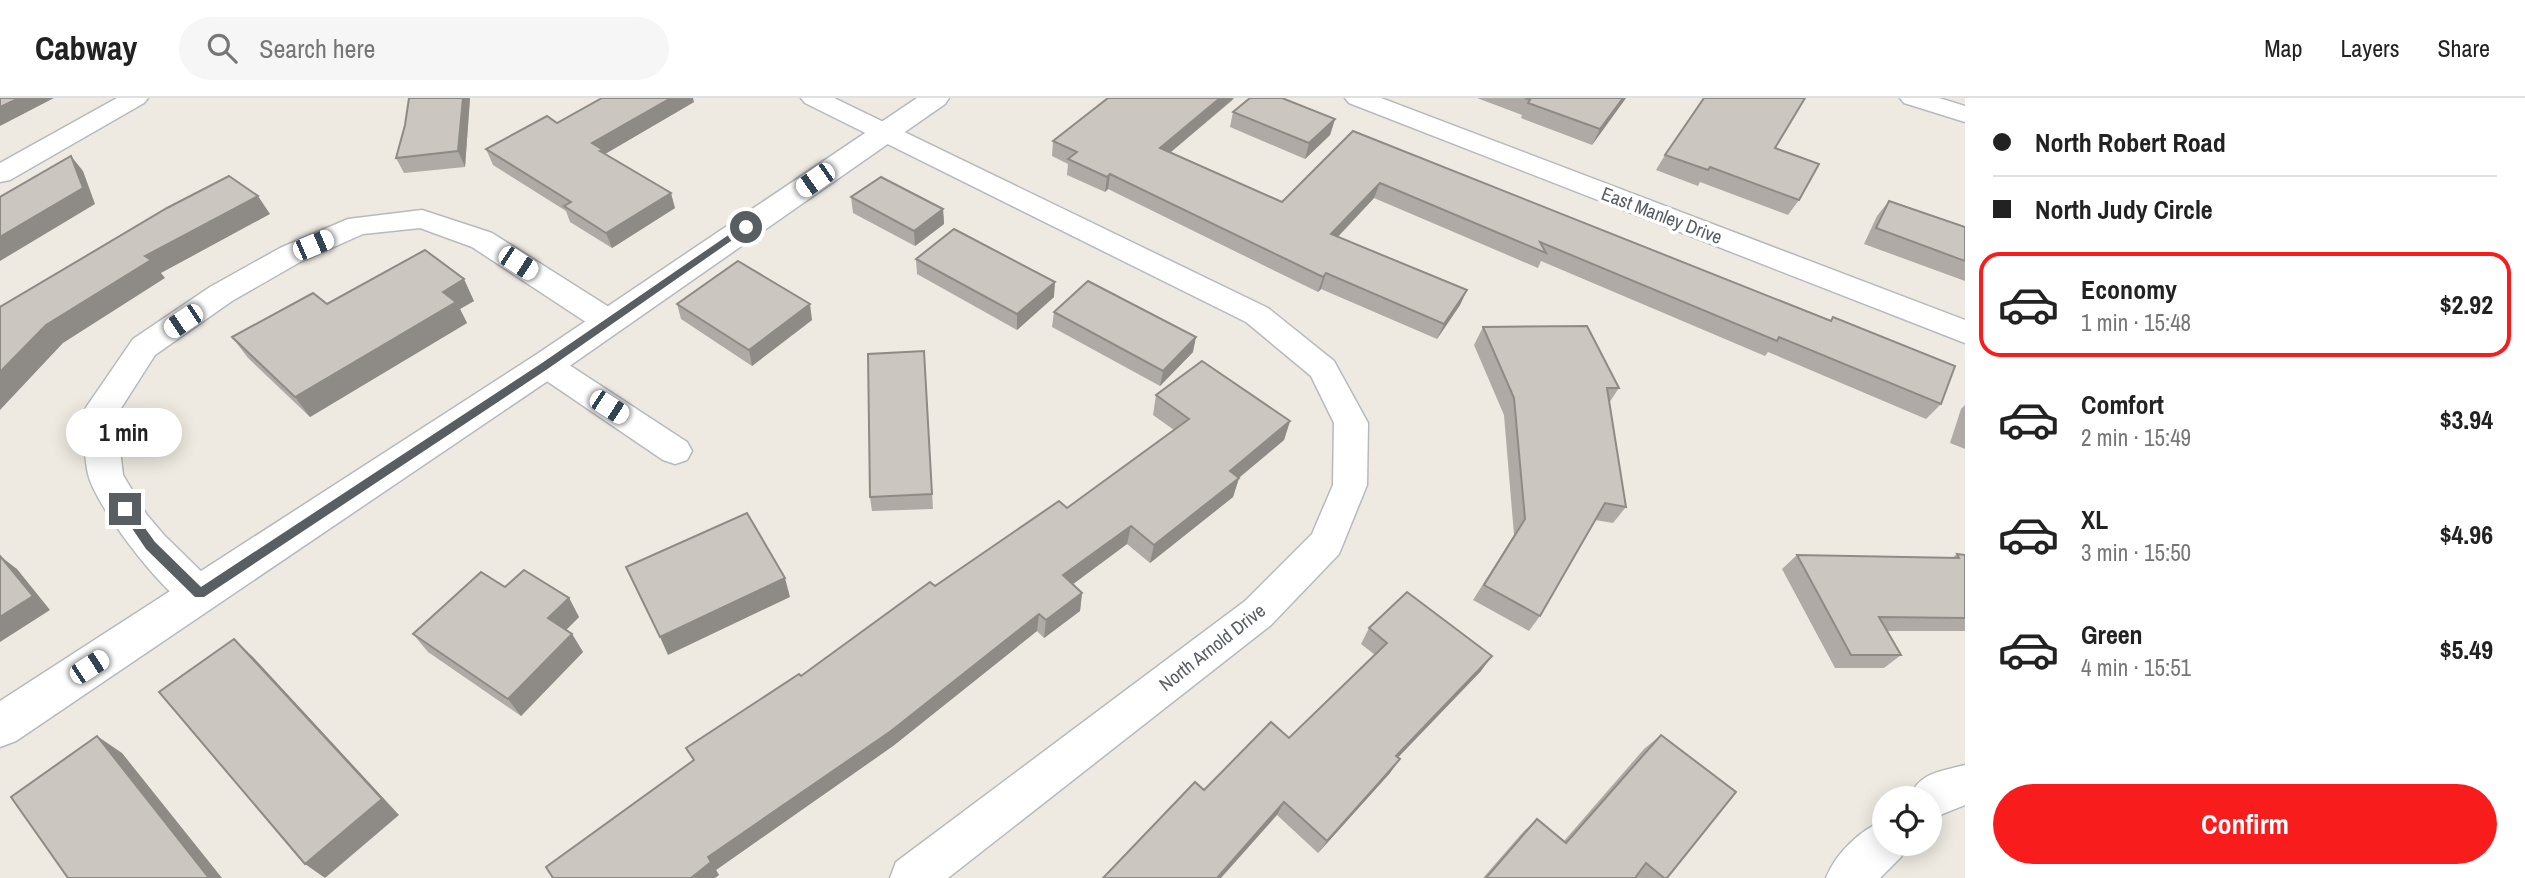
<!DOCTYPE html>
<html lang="en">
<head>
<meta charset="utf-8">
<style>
  :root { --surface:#fff; --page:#f6f6f6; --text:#222; --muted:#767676; --line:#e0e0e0; --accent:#f91c1c }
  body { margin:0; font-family:"Archivo Narrow",sans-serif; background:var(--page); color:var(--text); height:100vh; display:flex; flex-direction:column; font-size:26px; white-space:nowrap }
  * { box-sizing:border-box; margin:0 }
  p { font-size:23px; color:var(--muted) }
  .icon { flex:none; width:38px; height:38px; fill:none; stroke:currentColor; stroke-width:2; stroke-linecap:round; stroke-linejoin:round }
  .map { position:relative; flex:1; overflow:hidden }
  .side { display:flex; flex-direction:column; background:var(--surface); width:560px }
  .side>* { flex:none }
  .banner { display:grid; align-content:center; height:154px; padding:0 28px; background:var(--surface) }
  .buttons { position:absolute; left:1872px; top:688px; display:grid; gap:14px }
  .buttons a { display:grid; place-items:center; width:70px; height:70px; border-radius:50%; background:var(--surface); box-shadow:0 4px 18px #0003; font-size:35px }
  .end { position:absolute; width:32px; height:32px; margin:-16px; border:9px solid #595e63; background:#fff; box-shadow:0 0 0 4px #fff }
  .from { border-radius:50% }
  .bubble { position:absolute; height:49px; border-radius:24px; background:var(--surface); box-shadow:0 4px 18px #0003; font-size:23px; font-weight:700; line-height:49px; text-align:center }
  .car { position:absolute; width:21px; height:42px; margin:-21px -10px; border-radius:9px; box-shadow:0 0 5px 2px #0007; background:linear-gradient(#fff 24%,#345 0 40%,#fff 0 76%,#345 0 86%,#fff 0) }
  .banner b { display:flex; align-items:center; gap:24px; height:66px; font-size:26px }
  .banner b+b { border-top:2px solid var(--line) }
  .banner i { width:18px; height:18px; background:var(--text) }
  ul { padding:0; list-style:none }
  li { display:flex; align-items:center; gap:21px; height:105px; margin:0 14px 10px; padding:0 14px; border:4px solid transparent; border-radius:21px }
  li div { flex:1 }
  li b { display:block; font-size:26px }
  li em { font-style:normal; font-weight:700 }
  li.current { border-color:var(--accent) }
  li>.icon { width:63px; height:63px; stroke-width:1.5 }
  .primary-button { display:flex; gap:14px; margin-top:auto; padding:14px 28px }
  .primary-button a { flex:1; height:80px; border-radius:42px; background:var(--accent); color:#fff; font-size:28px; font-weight:700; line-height:80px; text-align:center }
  header { display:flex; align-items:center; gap:42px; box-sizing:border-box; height:98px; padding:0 35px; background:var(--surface); border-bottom:2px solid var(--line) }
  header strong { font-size:33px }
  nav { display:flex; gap:38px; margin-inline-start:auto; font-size:24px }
  .search { width:490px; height:63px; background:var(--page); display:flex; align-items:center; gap:18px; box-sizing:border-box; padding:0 24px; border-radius:38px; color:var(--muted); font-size:26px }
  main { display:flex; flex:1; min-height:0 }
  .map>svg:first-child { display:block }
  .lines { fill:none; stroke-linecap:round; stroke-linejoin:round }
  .minor-casing { stroke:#b6babf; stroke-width:3 }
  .secondary-casing { stroke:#b5b9bf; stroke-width:3 }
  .minor { fill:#fff; fill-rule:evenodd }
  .secondary { fill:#fff; fill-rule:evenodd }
  .wall { fill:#afaaa5 }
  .shaded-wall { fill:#8e8b86 }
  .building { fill:#cbc6c0; stroke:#8e8b86; stroke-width:2 }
  .route { fill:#595e63 }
  .labels { text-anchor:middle; stroke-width:7; stroke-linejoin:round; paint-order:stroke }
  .street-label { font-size:19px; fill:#595e63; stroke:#fff }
</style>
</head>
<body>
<header>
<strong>Cabway</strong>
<div class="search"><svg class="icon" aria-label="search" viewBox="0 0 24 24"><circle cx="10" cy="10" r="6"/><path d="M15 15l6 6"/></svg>Search here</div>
<nav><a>Map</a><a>Layers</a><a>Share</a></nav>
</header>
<main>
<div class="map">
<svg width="1965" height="780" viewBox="0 0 1965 780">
  <rect width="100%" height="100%" fill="#eeeae1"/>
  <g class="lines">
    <g class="minor-casing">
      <g id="minor">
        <path d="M117 0H148L144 5 10 82 0 84V65Z"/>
        <path d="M801 0H834L1268 210 1334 263 1368 325 1367 387 1339 456 1271 527 948 780H890L896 764 1245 503 1312 436 1333 387 1334 325 1311 278 1246 224 805 5Z"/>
        <path d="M1345 0H1381L1965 222V245L1349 5Z"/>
        <path d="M1900 0H1939L1965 8V24L1904 5Z"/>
        <path d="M422 112 492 135 620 216 624 224 620 232 609 235 598 232 472 149 420 130 363 136 300 164 232 203 155 257 116 318 123 377 147 417 164 437 213 485 219 496 213 507C204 511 197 513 188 508 161 493 95 407 88 376 84 357 84 336 82 317L87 308 133 241 210 189 280 150 348 121Z"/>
        <path d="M546 256 557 259 687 344 692 353 687 362 675 366 663 362 535 275 530 267 535 259Z"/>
        <path d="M1965 667V707L1930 721V700H1909C1920 674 1939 674 1965 667Z"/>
        <path d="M1885 722V746H1906L1901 759 1880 780H1826C1836 755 1860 732 1885 722Z"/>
      </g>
    </g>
    <g class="secondary-casing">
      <path id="secondary" d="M917 0H949L945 6 558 276 16 643 0 649V603L534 258Z"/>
    </g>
    <use href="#minor" class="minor"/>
    <use href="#secondary" class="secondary"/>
  </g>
  <g class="wall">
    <path d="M470 0 465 69 404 75 396 60Z"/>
    <path d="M1477 0H1626L1592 47 1521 20 1522 17Z"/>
    <path d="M1234 1 1171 54 1282 104 1353 33 1830 223 1833 219 1941 306 1926 321 1768 254 1765 258 1541 163 1538 170 1374 100 1338 139 1467 192 1460 207 1437 241 1321 191 1318 194 1108 91 1105 94 1067 77 1068 66 1052 58 1053 43Z"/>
    <path d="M694 4 605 56 675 110 612 150 570 124 566 113 493 67 486 51 557 25Z"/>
    <path d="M1233 14 1335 21 1330 37 1305 61 1230 29Z"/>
    <path d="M1775 50 1799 102 1788 117 1700 84 1698 88 1656 72 1665 57Z"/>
    <path d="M851 99 943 111 944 126 915 148 853 115Z"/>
    <path d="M1889 103 1965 129V183L1864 146 1877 118Z"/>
    <path d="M916 161 1054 199 1017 232 917 176Z"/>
    <path d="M474 203 460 211 467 225 310 319 248 260 232 239 327 206Z"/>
    <path d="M677 206 812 222 752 268 681 221Z"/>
    <path d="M1054 214 1193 254 1160 288 1052 229Z"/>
    <path d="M1483 229 1619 290 1609 305 1626 409 1613 425 1595 422 1540 518 1529 533 1473 502 1514 437 1504 317 1474 247Z"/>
    <path d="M924 253 933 411 872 413 870 399Z"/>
    <path d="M1156 297 1290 323 1284 342 1239 380 1233 399 1150 465 1127 446 1073 486 1082 495 1080 513 1044 540 1037 533 893 648 716 772 719 777 715 780 693 662 686 650 801 578 935 488 1067 410 1174 332 1153 317Z"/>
    <path d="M1965 307V351L1950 345 1961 311Z"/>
    <path d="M1957 456 1965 457V533H1887L1901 557 1884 570H1835L1782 471 1797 457 1952 460Z"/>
    <path d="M505 489 569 500 579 519 566 532 572 536 583 554 521 618 428 554 413 536Z"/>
    <path d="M1369 530 1481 573 1397 660 1390 675 1318 755 1277 717 1204 692 1289 640 1375 557 1361 546Z"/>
    <path d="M1661 637 1667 780H1483L1523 734 1537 721 1564 743 1644 651Z"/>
  </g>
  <g class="shaded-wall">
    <path d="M19 0H54L0 28V9Z"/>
    <path d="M463 0H470L465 69 458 53Z"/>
    <path d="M671 0H693L694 4 605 56 608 67 592 45Z"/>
    <path d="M1220 0H1234L1158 65 1160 50Z"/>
    <path d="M1623 0H1626L1592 47 1600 31Z"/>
    <path d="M1335 21 1330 37 1305 61 1309 45Z"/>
    <path d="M71 58 83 73 95 106 0 163V139Z"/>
    <path d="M1110 76 1108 91 1105 94 1107 79Z"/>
    <path d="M1380 85 1374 100 1326 151 1331 136Z"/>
    <path d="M671 95 675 110 612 150 606 135Z"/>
    <path d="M258 98 270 116 161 175 165 180 63 245 0 312V274L46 227 145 158Z"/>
    <path d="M943 111 944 126 915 148 914 133Z"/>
    <path d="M1326 175 1321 191 1318 194 1323 179Z"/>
    <path d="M464 181 474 203 460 211 467 225 310 319 295 299 443 194Z"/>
    <path d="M1055 184 1054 199 1017 232V216Z"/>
    <path d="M1467 192 1460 207 1437 241 1444 226Z"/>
    <path d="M810 206 812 222 752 268 749 252Z"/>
    <path d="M1196 239 1193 254 1160 288 1163 273Z"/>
    <path d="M1290 323 1284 342 1236 382 1239 380 1233 399 1150 465 1154 447 1230 373Z"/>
    <path d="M1131 428 1127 446 1061 495 1063 477Z"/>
    <path d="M0 458 17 471 50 512 0 544Z"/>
    <path d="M785 480 790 499 668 557 660 539Z"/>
    <path d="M1082 495 1080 513 1044 540 1046 522Z"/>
    <path d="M569 500 579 519 559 539 548 520Z"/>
    <path d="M1039 516 1037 533 893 648 716 772 719 777 715 780H691L708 759Z"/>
    <path d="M572 536 583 554 521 618 508 601Z"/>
    <path d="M234 541 253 559 399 717 325 780 305 766Z"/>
    <path d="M1492 558 1481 573 1386 672 1396 658Z"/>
    <path d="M97 638 122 655 222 780H209Z"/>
    <path d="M1400 661 1390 675 1318 755 1327 743Z"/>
    <path d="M1284 704 1277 717 1221 780H1217Z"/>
  </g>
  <g class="building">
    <path d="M0 0H19L0 9Z"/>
    <path d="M409 0H463L458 53 396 60 405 27Z"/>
    <path d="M602 0H671L592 45 603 52 600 53 671 95 606 135 564 108 571 104 486 51 547 18 557 25Z"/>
    <path d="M1108 0H1220L1160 50 1282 104 1353 33 1831 223 1833 219 1955 268 1941 306 1779 239 1777 243 1540 144 1546 155 1380 85 1331 136 1467 192 1444 226 1326 175 1323 179 1110 76 1107 79 1068 61 1077 54 1053 43Z"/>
    <path d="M1250 0H1282L1335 21 1309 45 1233 14Z"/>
    <path d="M1525 0H1623L1600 31 1528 5 1530 2Z"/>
    <path d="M1704 0H1805L1775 50 1819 66 1799 102 1710 69 1708 72 1665 57Z"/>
    <path d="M71 58 83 90 0 139V99Z"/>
    <path d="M229 78 258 98 145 158 151 162 46 227 0 274V209L167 110Z"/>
    <path d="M881 79 943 111 914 133 851 99Z"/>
    <path d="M1889 103 1965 129V163L1876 130Z"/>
    <path d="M954 131 1055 184 1017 216 916 161Z"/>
    <path d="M425 152 464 181 443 194 456 204 295 299 232 239 313 195 327 206Z"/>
    <path d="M738 163 810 206 749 252 677 206Z"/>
    <path d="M1088 183 1196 239 1163 273 1054 214Z"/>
    <path d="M1587 228 1619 290H1607L1626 409 1605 405 1540 518 1484 487 1525 421 1514 300 1483 229Z"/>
    <path d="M924 253 932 396 870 399 868 256Z"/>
    <path d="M1202 263 1290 323 1230 373 1239 380 1154 447 1131 428 1063 477 1082 495 1046 522 1039 516 891 633 708 759 711 764 691 780H553L546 769 694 662 686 650 799 576 801 578 930 484 935 488 1059 403 1067 410 1189 321 1156 297Z"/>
    <path d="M747 415 785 480 660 539 626 469Z"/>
    <path d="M1957 456 1965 457V520L1879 519 1901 557H1851L1797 457 1959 460Z"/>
    <path d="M0 458 33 498 0 519Z"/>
    <path d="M524 472 569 500 548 520 572 536 508 601 413 536 481 474 505 489Z"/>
    <path d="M1407 494 1492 558 1396 658 1400 661 1327 743 1284 704 1217 780H1103L1195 684 1204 692 1271 624 1289 640 1387 545 1369 530Z"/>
    <path d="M234 541 382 701 305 766 159 594Z"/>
    <path d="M1661 637 1736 694 1667 780H1664L1646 765 1635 780H1486L1537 721 1566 745Z"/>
    <path d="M97 638 209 780H68L11 699Z"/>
  </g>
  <path class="route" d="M743 127 751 129 549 270 204 499H195L146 451 119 411 121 408H129L155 444 201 489 542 265Z"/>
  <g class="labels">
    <g class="street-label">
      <text transform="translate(1662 117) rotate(21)" y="7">East Manley Drive</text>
      <text transform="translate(1212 549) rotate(-38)" y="7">North Arnold Drive</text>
    </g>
  </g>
</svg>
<div class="buttons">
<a><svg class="icon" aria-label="locate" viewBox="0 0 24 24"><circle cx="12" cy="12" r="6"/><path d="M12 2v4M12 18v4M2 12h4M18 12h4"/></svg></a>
</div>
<i class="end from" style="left:746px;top:129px"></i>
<i class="end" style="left:125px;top:411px"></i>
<div class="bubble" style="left:66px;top:310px;width:116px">1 min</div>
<i class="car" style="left:815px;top:82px;rotate:235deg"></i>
<i class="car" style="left:313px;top:147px;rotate:67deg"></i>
<i class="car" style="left:518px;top:165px;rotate:123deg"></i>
<i class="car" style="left:183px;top:223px;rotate:236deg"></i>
<i class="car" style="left:609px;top:309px;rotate:123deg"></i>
<i class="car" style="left:89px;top:569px;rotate:57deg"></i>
</div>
<section class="side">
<div class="banner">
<b><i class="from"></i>North Robert Road</b>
<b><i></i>North Judy Circle</b>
</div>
<ul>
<li class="current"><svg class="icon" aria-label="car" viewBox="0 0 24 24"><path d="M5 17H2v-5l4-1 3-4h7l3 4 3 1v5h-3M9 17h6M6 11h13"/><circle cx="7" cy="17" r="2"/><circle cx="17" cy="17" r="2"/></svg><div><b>Economy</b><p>1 min · 15:48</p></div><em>$2.92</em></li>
<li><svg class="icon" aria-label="car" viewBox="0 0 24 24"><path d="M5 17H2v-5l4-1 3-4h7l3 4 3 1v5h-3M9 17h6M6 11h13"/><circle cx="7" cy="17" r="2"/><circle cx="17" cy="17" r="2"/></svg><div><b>Comfort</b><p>2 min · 15:49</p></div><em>$3.94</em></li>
<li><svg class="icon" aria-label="car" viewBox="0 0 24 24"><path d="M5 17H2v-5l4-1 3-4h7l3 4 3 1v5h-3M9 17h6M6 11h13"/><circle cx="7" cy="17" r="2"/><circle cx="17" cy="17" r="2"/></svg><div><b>XL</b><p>3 min · 15:50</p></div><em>$4.96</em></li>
<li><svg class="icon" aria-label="car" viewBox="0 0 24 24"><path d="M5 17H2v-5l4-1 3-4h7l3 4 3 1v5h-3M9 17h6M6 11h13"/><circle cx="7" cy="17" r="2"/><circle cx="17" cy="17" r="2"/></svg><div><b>Green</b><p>4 min · 15:51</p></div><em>$5.49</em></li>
</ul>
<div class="primary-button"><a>Confirm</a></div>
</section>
</main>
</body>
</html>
